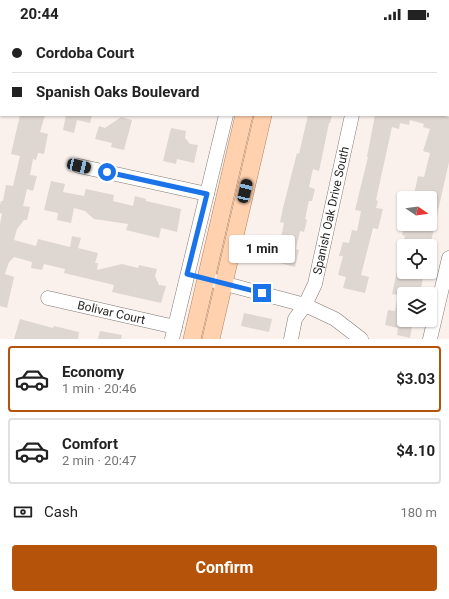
<!DOCTYPE html>
<html lang="en">
<head>
<meta charset="utf-8">
<style>
  :root { --surface:#fff; --page:#f2f2f2; --text:#222; --muted:#767676; --line:#e0e0e0; --accent:#b45309 }
  body { margin:0; font-family:Roboto,sans-serif; background:var(--page); color:var(--text); height:100vh; display:flex; flex-direction:column; font-size:15px; white-space:nowrap }
  * { box-sizing:border-box; margin:0 }
  p { font-size:13px; color:var(--muted) }
  .icon { flex:none; width:22px; height:22px; fill:none; stroke:currentColor; stroke-width:2; stroke-linecap:round; stroke-linejoin:round }
  .map { position:relative; height:311px; overflow:hidden }
  .side { display:flex; flex-direction:column; background:var(--surface); flex:1 }
  .side>* { flex:none }
  .banner { position:absolute; left:0px; top:0px; width:449px; height:88px; box-shadow:0 1px 3px #0004; display:grid; align-content:center; height:88px; padding:0 12px; background:var(--surface) }
  .needle { width:26px; rotate:103deg }
  .tools { position:absolute; left:397px; top:163px; display:grid; gap:8px }
  .tools a { display:grid; place-items:center; width:40px; height:40px; border-radius:4px; background:var(--surface); box-shadow:0 1px 3px #0004; font-size:20px }
  .end { position:absolute; width:18px; height:18px; margin:-9px; border:5px solid #1a73e8; background:#fff; box-shadow:0 0 0 2px #fff }
  .from { border-radius:50% }
  .bubble { position:absolute; height:28px; border-radius:4px; background:var(--surface); box-shadow:0 1px 3px #0004; font-size:13px; font-weight:700; line-height:28px; text-align:center }
  .car { position:absolute; width:12px; height:24px; margin:-12px -6px; border-radius:5px; box-shadow:0 0 3px 1px #0007; background:linear-gradient(#222 24%,#8ab4d8 0 40%,#222 0 76%,#8ab4d8 0 86%,#222 0) }
  .banner b { display:flex; align-items:center; gap:14px; height:38px; font-size:15px }
  .banner b+b { border-top:1px solid var(--line) }
  .banner i { width:10px; height:10px; background:var(--text) }
  ul { padding:7px 0 0; list-style:none }
  li { display:flex; align-items:center; gap:12px; height:66px; margin:0 8px 6px; padding:0 4px; border:2px solid var(--line); border-radius:4px }
  li div { flex:1 }
  li b { display:block; font-size:15px }
  li em { font-style:normal; font-weight:700 }
  li.current { border-color:var(--accent) }
  li>.icon { width:36px; height:36px; stroke-width:1.5 }
  .pay { display:flex; align-items:center; gap:10px; height:44px; padding:0 12px; font-size:15px }
  .pay p { margin-inline-start:auto }
  .action { display:flex; gap:8px; margin-top:auto; padding:8px 12px }
  .action a { flex:1; height:46px; border-radius:4px; background:var(--accent); color:#fff; font-size:16px; font-weight:700; line-height:46px; text-align:center }
  .status { display:flex; justify-content:space-between; align-items:center; height:28px; padding:0 20px; background:var(--surface); direction:ltr }
  .status svg { height:11px; fill:currentColor }
  .map>svg:first-child { display:block }
  .building { fill:#ded6d0 }
  .lines { fill:none; stroke-linecap:round; stroke-linejoin:round }
  .minor-casing { stroke:#807974; stroke-width:15 }
  .major-casing { stroke:#b4815b; stroke-width:18 }
  .minor { stroke:#fff; stroke-width:14 }
  .major { stroke:#ffd1af; stroke-width:17 }
  .route { stroke:#1a73e8; stroke-width:5 }
  .labels { text-anchor:middle; stroke-width:3; stroke-linejoin:round; paint-order:stroke }
  .street-label { font-size:12px; fill:#292624; stroke:#faf1ec }
</style>
</head>
<body>
<div class="status"><b>20:44</b><svg viewBox="0 0 49 12"><path d="M0 12V9h3v3zM5 12V6h3v6zM10 12V3h3v9zM15 12V0h3v12zM26 1h20v11H26zM47 4h2v5h-2z"/></svg></div>
<div class="map">
<svg width="449" height="311" viewBox="0 0 449 311">
  <rect width="100%" height="100%" fill="#faf1ec"/>
  <g class="building">
    <path d="M20 87H45L40 104 48 106 44 126 38 125 36 132 33 131 30 147 37 148 33 163 27 161 23 178 30 179 27 192H24L17 201 14 212 36 218 38 211 70 219 72 208 81 210 78 220 98 225 95 235H98L97 242 122 236 138 240 139 237 157 241 155 248 159 257 166 258 161 275 112 264 114 257 64 245 65 241 44 236 42 242 31 240 32 234 14 229 9 234 5 246 14 249 7 280 0 278V196L2 186 0 185V177L1 173H3L6 157 13 158 20 128 11 126Z"/>
    <path d="M66 87H92L90 95 77 92 74 105 63 102Z"/>
    <path d="M308 87H332L330 95H329L319 143 313 141 309 159 315 161 312 173H309L305 191 307 192 304 204 300 203 296 221 299 222 295 239 276 234 284 195 280 194 283 180 297 125 299 126Z"/>
    <path d="M375 87H439L449 89V134L430 218H402L405 208 402 207 405 196H430V170H420L414 167 418 148 424 149 430 125 423 123 430 101 423 99 424 96 410 92 409 97 400 95 399 101 392 99 376 172 378 173 376 180 383 181 378 201 373 200 361 247 369 249 365 265 343 260 346 249 338 247 343 228H339L343 214 349 215 352 202 357 203 361 183 355 182 368 129H367Z"/>
    <path d="M121 89 132 92 124 122 111 119 112 115 95 111 99 98 105 100Z"/>
    <path d="M171 100 186 103 185 110 190 116 198 117 194 135 177 131 176 136 163 133Z"/>
    <path d="M51 153 65 156 63 164 84 168 86 161 114 167 113 173 133 178 135 168 146 171V173L181 181 177 204 161 200 159 210 126 202 128 196 94 191 85 183 74 180 71 195 57 192 58 185 44 182Z"/>
    <path d="M401 225 404 226V244H424L420 266H404V292H413L410 310 397 307 398 300 385 297 388 282 395 283 398 267 392 266Z"/>
    <path d="M244 285 272 291 269 304 241 298Z"/>
    <path d="M20 291 53 300 54 298 79 304 78 311H14Z"/>
    <path d="M100 303 122 307 121 311H98Z"/>
  </g>
  <g class="lines">
    <g class="minor-casing">
      <g id="minor">
        <path d="M114 0 118 1"/>
        <path d="M11 1V0"/>
        <path d="M0 52 1 45"/>
        <path d="M448 65H449"/>
        <path d="M79 138 207 166"/>
        <path d="M215 253 305 277 335 291 361 311"/>
        <path id="s1" d="M48 270 175 299"/>
        <path d="M172 311 226 87"/>
        <path id="s2" d="M291 311 295 291 305 277 315 256 352 87"/>
        <path d="M430 311 449 230"/>
      </g>
    </g>
    <g class="major-casing">
      <g id="major">
        <path d="M264 1V0"/>
        <path d="M283 1V0"/>
        <path d="M192 311 244 87"/>
        <path d="M211 311 263 87"/>
      </g>
    </g>
    <use href="#minor" class="minor"/>
    <use href="#major" class="major"/>
  </g>
  <g class="lines">
    <path class="route" d="M107 144 207 166 187 246 262 265"/>
  </g>
  <g class="labels">
    <g class="street-label">
      <text dy="4" stroke="none"><textPath href="#s2" startOffset="136">Spanish Oak Drive South</textPath></text>
      <text dy="4" stroke="none"><textPath href="#s1" startOffset="65">Bolivar Court</textPath></text>
    </g>
  </g>
</svg>
<div class="tools">
<a><svg class="needle" viewBox="-14 -14 28 28"><path d="M0-13l5 13h-10z" fill="#e53935"/><path d="M0 13l5-13h-10z" fill="#767676"/></svg></a>
<a><svg class="icon" aria-label="locate" viewBox="0 0 24 24"><circle cx="12" cy="12" r="6"/><path d="M12 2v4M12 18v4M2 12h4M18 12h4"/></svg></a>
<a><svg class="icon" aria-label="layers" viewBox="0 0 24 24"><path d="M12 4l9 5-9 5-9-5zM3 14l9 5 9-5"/></svg></a>
</div>
<i class="end from" style="left:107px;top:144px"></i>
<i class="end" style="left:262px;top:265px"></i>
<div class="bubble" style="left:229px;top:207px;width:66px">1 min</div>
<i class="car" style="left:79px;top:138px;rotate:103deg"></i>
<i class="car" style="left:245px;top:163px;rotate:13deg"></i>
<div class="banner">
<b><i class="from"></i>Cordoba Court</b>
<b><i></i>Spanish Oaks Boulevard</b>
</div>
</div>
<section class="side">
<ul>
<li class="current"><svg class="icon" aria-label="car" viewBox="0 0 24 24"><path d="M5 17H2v-5l4-1 3-4h7l3 4 3 1v5h-3M9 17h6M6 11h13"/><circle cx="7" cy="17" r="2"/><circle cx="17" cy="17" r="2"/></svg><div><b>Economy</b><p>1 min · 20:46</p></div><em>$3.03</em></li>
<li><svg class="icon" aria-label="car" viewBox="0 0 24 24"><path d="M5 17H2v-5l4-1 3-4h7l3 4 3 1v5h-3M9 17h6M6 11h13"/><circle cx="7" cy="17" r="2"/><circle cx="17" cy="17" r="2"/></svg><div><b>Comfort</b><p>2 min · 20:47</p></div><em>$4.10</em></li>
</ul>
<div class="pay"><svg class="icon" aria-label="cash" viewBox="0 0 24 24"><path d="M3 7h18v10H3z"/><circle cx="12" cy="12" r="2"/></svg>Cash<p>180 m</p></div>
<div class="action"><a>Confirm</a></div>
</section>
</body>
</html>
